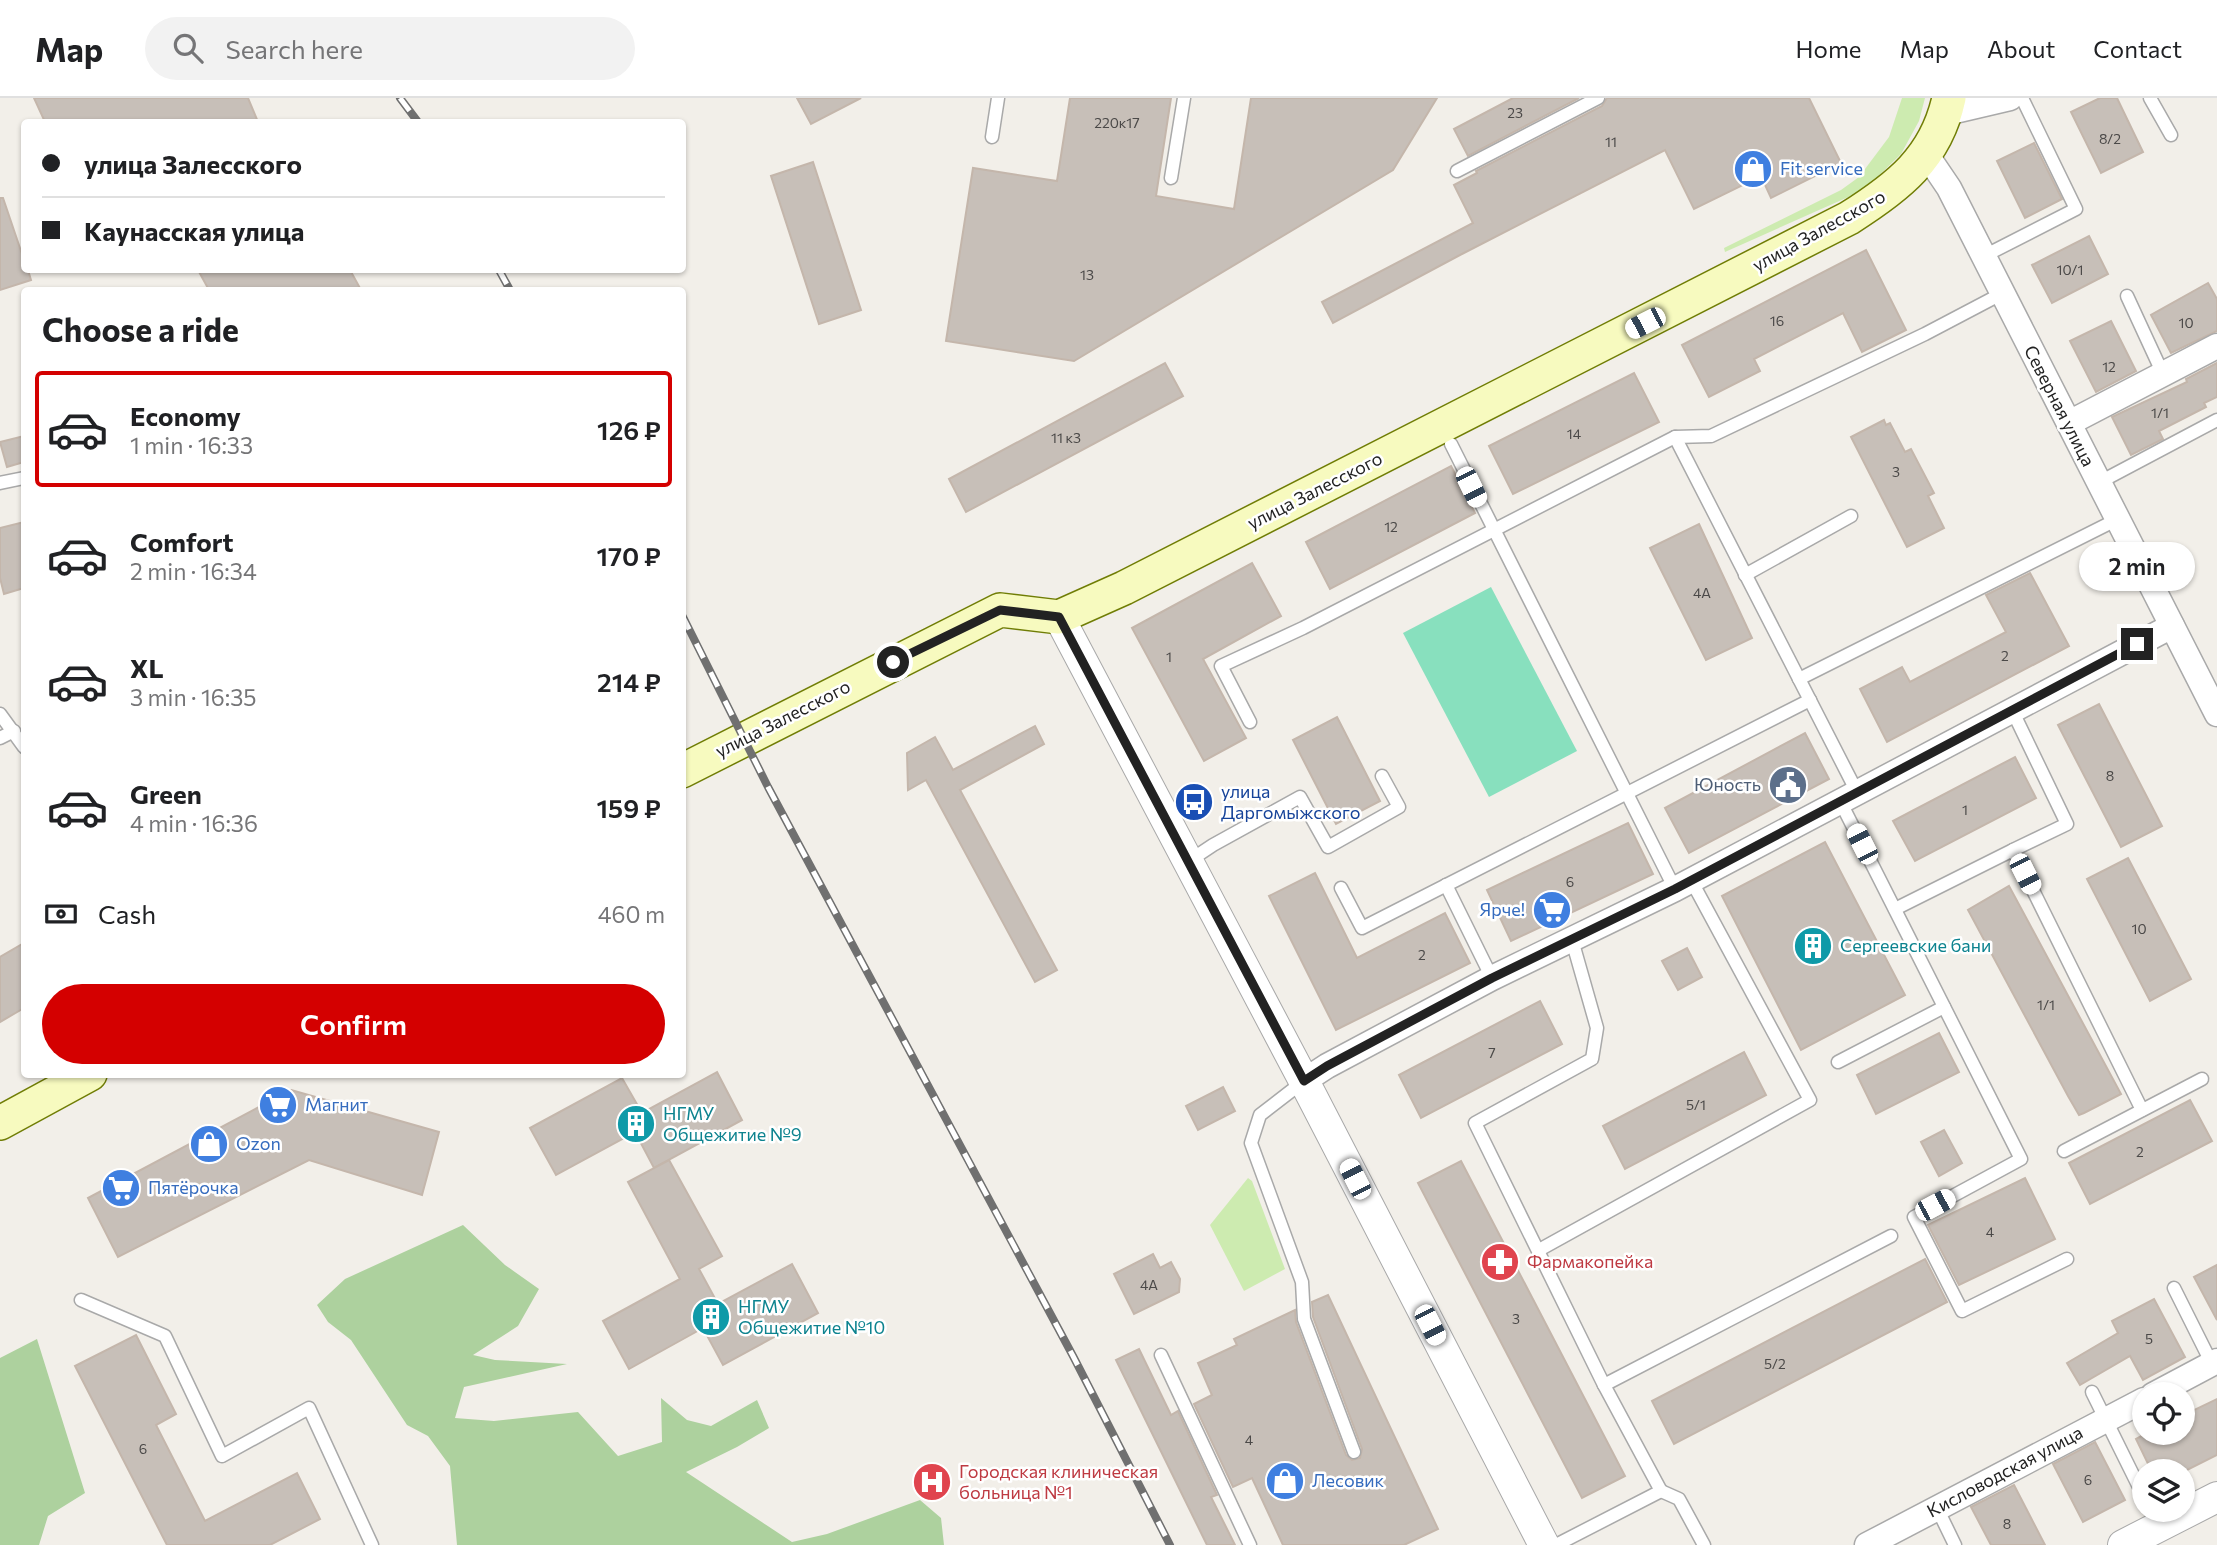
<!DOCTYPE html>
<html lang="en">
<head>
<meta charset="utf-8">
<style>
  :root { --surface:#fff; --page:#f2f2f2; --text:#202124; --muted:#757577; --line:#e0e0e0; --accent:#d40000 }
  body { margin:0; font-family:Commissioner,sans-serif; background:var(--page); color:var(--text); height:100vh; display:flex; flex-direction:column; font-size:26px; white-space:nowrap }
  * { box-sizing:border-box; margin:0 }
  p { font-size:23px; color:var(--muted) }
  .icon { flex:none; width:38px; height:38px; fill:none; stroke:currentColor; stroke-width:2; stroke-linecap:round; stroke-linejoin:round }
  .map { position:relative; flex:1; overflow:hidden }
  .drawer { position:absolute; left:21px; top:189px; width:665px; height:791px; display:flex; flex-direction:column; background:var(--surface); border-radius:7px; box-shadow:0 2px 5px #0004 }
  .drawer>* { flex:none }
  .banner { position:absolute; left:21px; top:21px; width:665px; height:154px; border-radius:7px; box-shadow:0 2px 5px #0004; display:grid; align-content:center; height:154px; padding:0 21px; background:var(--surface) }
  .buttons { position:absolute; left:2132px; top:1284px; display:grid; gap:14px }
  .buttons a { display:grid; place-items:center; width:63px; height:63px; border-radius:50%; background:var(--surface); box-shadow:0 2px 5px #0004; font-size:35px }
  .end { position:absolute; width:32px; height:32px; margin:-16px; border:9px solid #222; background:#fff; box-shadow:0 0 0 4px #fff }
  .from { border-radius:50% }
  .bubble { position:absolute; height:49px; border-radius:24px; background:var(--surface); box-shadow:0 2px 5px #0004; font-size:23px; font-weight:600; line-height:49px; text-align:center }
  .car { position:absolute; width:21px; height:42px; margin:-21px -10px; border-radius:9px; box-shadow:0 0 5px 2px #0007; background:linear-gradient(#fff 24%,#345 0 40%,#fff 0 76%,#345 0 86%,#fff 0) }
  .banner b { display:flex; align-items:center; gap:24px; height:66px; font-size:26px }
  .banner b+b { border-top:2px solid var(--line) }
  .banner i { width:18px; height:18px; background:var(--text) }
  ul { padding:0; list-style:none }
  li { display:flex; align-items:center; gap:21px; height:116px; margin:0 14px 10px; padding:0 7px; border:4px solid transparent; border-radius:7px }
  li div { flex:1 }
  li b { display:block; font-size:26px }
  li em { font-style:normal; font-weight:600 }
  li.active { border-color:var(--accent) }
  li>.icon { width:63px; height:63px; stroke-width:1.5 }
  h2 { padding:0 21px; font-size:32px; line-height:84px }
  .pay { display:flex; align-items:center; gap:18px; height:77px; padding:0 21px; font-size:26px }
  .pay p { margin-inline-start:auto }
  .cta { display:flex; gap:14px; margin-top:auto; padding:14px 21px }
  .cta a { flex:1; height:80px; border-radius:42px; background:var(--accent); color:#fff; font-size:28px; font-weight:600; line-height:80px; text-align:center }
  header { display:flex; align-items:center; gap:42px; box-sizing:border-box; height:98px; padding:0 35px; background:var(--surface); border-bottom:2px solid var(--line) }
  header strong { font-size:33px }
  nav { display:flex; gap:38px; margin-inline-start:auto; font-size:24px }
  .search { width:490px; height:63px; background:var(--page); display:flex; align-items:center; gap:18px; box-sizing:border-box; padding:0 24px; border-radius:38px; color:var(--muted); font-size:26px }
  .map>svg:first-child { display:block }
  .grass { fill:#cdebb0 }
  .forest { fill:#add19e }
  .pitch { fill:#88e0be }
  .building { fill:#c7bfb8; stroke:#c4b6ab; stroke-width:2 }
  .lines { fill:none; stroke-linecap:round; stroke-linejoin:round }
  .service-casing { stroke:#a9a9a9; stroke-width:15 }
  .minor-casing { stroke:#a9a9a9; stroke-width:27 }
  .tertiary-casing { stroke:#a9a9a9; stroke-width:32 }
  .secondary-casing { stroke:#707d05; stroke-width:36 }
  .service { stroke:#fff; stroke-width:12 }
  .minor { stroke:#fff; stroke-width:24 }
  .tertiary { stroke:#fff; stroke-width:30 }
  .secondary { stroke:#f7fabf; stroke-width:33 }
  .rail-casing { stroke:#707070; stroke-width:8 }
  .rail { stroke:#fff; stroke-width:5; stroke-dasharray:16; stroke-linecap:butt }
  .route { stroke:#222; stroke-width:9 }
  .labels { text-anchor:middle; stroke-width:5; stroke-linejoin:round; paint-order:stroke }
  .number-label { font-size:14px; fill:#4b4948 }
  .shop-label { font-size:18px; fill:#366cbe; stroke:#fff; text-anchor:start }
  .street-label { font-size:18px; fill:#222; stroke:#fff }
  .service-label { font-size:18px; fill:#4e5e75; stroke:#fff; text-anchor:end }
  .transit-label { font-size:18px; fill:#164399; stroke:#fff; text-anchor:start }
  .culture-label { font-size:18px; fill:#0d838f; stroke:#fff; text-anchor:start }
  .health-label { font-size:18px; fill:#be3a42; stroke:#fff; text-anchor:start }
</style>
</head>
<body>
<header>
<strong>Map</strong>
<div class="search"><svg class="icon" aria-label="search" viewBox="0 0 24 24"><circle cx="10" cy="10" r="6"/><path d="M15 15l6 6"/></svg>Search here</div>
<nav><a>Home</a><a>Map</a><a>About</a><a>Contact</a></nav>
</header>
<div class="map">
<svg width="2217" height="1447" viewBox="0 0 2217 1447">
  <rect width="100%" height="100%" fill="#f2efe9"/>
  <g class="grass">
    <path d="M1902 0H1925L1919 23 1901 56 1864 92 1725 154 1724 150 1841 92 1859 79 1889 39Z"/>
    <path d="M1248 1080 1252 1083 1285 1171 1244 1193 1210 1127Z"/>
  </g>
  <g class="forest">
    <path d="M463 1127 505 1167 539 1191 518 1228 473 1257 495 1262 567 1266 464 1289 455 1320 494 1323 578 1314 618 1358 662 1344 661 1300 687 1322 711 1328 757 1302 769 1330 737 1349 686 1374 792 1444 827 1436 920 1402 941 1420 944 1447H457L450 1368 428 1338 407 1327 351 1242 328 1224 317 1207 345 1181Z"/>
    <path d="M37 1241 85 1395 48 1418 39 1447H0V1260Z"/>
  </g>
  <path class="pitch" d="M1491 489 1577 653 1489 699 1403 535Z"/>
  <g class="building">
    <path d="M34 0H248L258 24H45Z"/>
    <path d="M797 0H861L811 26Z"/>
    <path d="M1070 0H1171L1156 98 1234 111 1251 0H1437L1393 72 1074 263 946 243 973 70 1057 83Z"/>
    <path d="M1513 0H1579L1468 58 1454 31Z"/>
    <path d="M1607 0H1809L1841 65 1771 100 1761 78 1694 111 1665 52 1460 157 1333 225 1322 204 1473 125 1454 87 1477 75 1476 73 1602 8Z"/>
    <path d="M2100 0H2117L2143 54 2101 75 2071 14Z"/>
    <path d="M2034 45 2062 101 2025 120 1997 63Z"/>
    <path d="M813 64 861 212 819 226 771 78Z"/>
    <path d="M0 100H3L24 162V172H28L31 182 0 192Z"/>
    <path d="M2089 138 2108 176 2052 205 2032 167Z"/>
    <path d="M1866 152 1906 232 1862 254 1843 215 1754 261 1760 273 1709 299 1682 247Z"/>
    <path d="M198 172H350L361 192H209Z"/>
    <path d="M2208 185 2217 201V233L2171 255 2151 217Z"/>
    <path d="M2111 223 2136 273 2096 294 2070 243Z"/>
    <path d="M1165 265 1183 298 966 414 949 381Z"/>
    <path d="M2217 265V299L2204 305 2206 309 2159 333 2163 341 2131 357 2112 319 2187 284 2186 281Z"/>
    <path d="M1634 275 1659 324 1513 396 1489 348Z"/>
    <path d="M1884 322 1886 327 1890 325 1905 354 1911 351 1934 395 1928 398 1944 430 1907 449 1851 339Z"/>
    <path d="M24 338V364L7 369 0 344Z"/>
    <path d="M1451 368 1475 415 1330 491 1306 444Z"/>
    <path d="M24 424V490L4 496 0 480V430Z"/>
    <path d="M1699 426 1752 540 1706 562 1650 450Z"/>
    <path d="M1252 465 1281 518 1203 561 1246 640 1204 663 1132 530Z"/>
    <path d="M2030 475 2069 548 1887 644 1860 591 1902 569 1910 584 2006 534 1986 497Z"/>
    <path d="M2099 606 2162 728 2121 749 2058 627Z"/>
    <path d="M1337 619 1380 703 1336 726 1293 642Z"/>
    <path d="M1035 628 1044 646 960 692 1057 872 1035 884 926 682 908 692 907 655 935 639 953 672Z"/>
    <path d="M1805 635 1829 681 1689 755 1665 710Z"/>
    <path d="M2015 659 2036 700 1915 763 1893 723Z"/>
    <path d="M1628 725 1653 776 1511 843 1487 792Z"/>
    <path d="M1825 744 1905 897 1801 952 1722 798Z"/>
    <path d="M2128 760 2191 881 2150 903 2087 781Z"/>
    <path d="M1315 775 1357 860 1445 815 1470 865 1336 932 1269 798Z"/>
    <path d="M2009 788 2121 996 2084 1015 2079 1017 2068 998 1968 812Z"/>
    <path d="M24 845V910L0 924V859Z"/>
    <path d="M1687 850 1702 879 1678 892 1662 863Z"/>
    <path d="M1540 903 1562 946 1421 1020 1399 977Z"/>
    <path d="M1939 935 1959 974 1876 1016 1857 977Z"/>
    <path d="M1744 954 1766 997 1625 1071 1603 1028Z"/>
    <path d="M717 974 742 1022 654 1070 635 1034 556 1077 530 1030 622 980 642 1015Z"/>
    <path d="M1223 989 1235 1013 1198 1032 1186 1008Z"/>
    <path d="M291 992 439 1034 422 1097 309 1062 118 1159 88 1100Z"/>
    <path d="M2190 1002 2212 1043 2090 1106 2069 1065Z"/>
    <path d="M1944 1032 1962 1065 1939 1078 1921 1044Z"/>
    <path d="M669 1062 722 1158 699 1171 718 1206 792 1166 818 1215 723 1267 703 1230 629 1271 603 1223 680 1181 628 1084Z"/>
    <path d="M1461 1063 1625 1378 1582 1400 1418 1085Z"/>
    <path d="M2025 1080 2055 1141 1959 1187 1928 1127Z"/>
    <path d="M1153 1156 1160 1170 1171 1164 1180 1181 1179 1194 1134 1216 1114 1176Z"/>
    <path d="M1925 1161 1947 1204 1674 1346 1652 1303Z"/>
    <path d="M2217 1167V1222L2194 1179Z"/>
    <path d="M1328 1197 1438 1431 1404 1447H1283L1252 1380 1233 1389 1194 1306 1212 1297 1198 1265 1237 1247 1234 1241 1295 1212 1296 1224 1346 1357 1352 1362 1360 1360 1362 1351 1313 1219 1312 1204Z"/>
    <path d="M2154 1201 2185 1259 2143 1282 2130 1258 2080 1287 2067 1265 2118 1235 2112 1223Z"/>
    <path d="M136 1237 176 1316 156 1327 205 1423 297 1375 320 1421 270 1447H167L75 1268Z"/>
    <path d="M1139 1251 1171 1317 1178 1313 1217 1397 1211 1399 1235 1447H1207L1116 1262Z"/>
    <path d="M2217 1301V1357L2183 1374H2152L2136 1341 2147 1335H2182V1318Z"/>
    <path d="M2095 1344 2125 1402 2083 1424 2053 1366Z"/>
    <path d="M2014 1387 2045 1447H1991L1971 1409Z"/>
  </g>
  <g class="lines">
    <g class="service-casing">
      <g id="service">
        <path d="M2150 0 2171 37"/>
        <path d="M992 39 998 0"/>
        <path d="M1457 73 1598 0"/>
        <path d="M1171 80 1184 0"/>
        <path d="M1984 158 2076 111 2022 0"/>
        <path d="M2127 198 2163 276"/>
        <path d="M1675 339 1857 694"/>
        <path d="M1451 346 1675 791"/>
        <path d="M0 385 24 380"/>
        <path d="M2098 385 2217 322"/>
        <path d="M1745 477 1851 418"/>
        <path d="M1799 581 2118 421"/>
        <path d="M2012 612 2067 726 2013 752 2142 1012"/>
        <path d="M0 616 24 649"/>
        <path d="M1250 624 1221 568 1303 530 1675 339 1711 338 1925 236 2003 195"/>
        <path d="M0 640 14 633"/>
        <path d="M1840 703 2021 1061 1914 1119 1962 1213 2067 1161"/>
        <path d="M1189 763 1213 747 1300 699 1328 749 1399 709 1382 678"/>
        <path d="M1446 787 1492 880"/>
        <path d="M1341 790 1362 830 1810 602"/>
        <path d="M1895 811 2013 752"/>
        <path d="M1838 964 1944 909"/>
        <path d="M1304 983 1260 1017 1251 1045 1302 1184 1304 1221 1354 1354"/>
        <path d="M2064 1053 2202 981"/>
        <path d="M1539 1152 1810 1002 1691 782"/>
        <path d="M2174 1190 2212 1266"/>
        <path d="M81 1202 165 1238 222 1358 309 1310 372 1447"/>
        <path d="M1161 1257 1250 1447"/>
        <path d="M1604 1287 1891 1138"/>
        <path d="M2092 1294 2144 1399"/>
        <path d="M1661 1393 1679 1401 1704 1447"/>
        <path d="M1937 1410 1955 1447"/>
        <path d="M1556 1447 1661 1393 1604 1287 1475 1025 1592 961 1597 930 1572 842"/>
      </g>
    </g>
    <g class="minor-casing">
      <g id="minor">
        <path d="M1946 15 2010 0"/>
        <path d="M1926 56 1949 90 2217 616"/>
        <path d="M2069 325 2217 248"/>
        <path d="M1304 983 1327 968 1492 880 1675 791 2172 528"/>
        <path d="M2153 1297 2217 1263"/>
        <path d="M1867 1447 2144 1302"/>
      </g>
    </g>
    <g class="tertiary-casing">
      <g id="tertiary">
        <path d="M1059 519 1304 983 1544 1447"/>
        <path d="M2123 1447 2217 1399"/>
      </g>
    </g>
    <g class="secondary-casing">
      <g id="secondary">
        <path d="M682 673 1000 512 1059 519 1124 490 1849 120C1898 89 1936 60 1949 0"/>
        <path d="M0 1025 90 976"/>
      </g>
    </g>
    <use href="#service" class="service"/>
    <use href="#minor" class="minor"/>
    <use href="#tertiary" class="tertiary"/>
    <use href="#secondary" class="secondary"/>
    <g class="rail-casing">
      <g id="rail">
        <path d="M400 0 418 24"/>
        <path d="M499 172 510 192"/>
        <path d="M682 517 768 689 1073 1258 1170 1447"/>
      </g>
    </g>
    <use href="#rail" class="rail"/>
  </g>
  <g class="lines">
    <path class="route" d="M893 564 1000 512 1059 519 1304 983 1327 968 1492 880 1675 791 2137 546"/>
  </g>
  <defs>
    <g id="shop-disc" transform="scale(2.0125)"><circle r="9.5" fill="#3f7fe0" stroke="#fff"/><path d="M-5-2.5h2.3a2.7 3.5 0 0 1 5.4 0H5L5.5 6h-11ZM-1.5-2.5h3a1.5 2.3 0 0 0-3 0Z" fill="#fff"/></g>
    <g id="civic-disc" transform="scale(2.0125)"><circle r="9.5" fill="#5c6f8a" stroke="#fff"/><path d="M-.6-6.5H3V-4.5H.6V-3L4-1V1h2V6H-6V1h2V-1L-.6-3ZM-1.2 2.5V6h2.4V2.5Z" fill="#fff"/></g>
    <g id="bus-disc" transform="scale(2.0125)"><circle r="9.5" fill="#1a4fb4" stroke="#fff"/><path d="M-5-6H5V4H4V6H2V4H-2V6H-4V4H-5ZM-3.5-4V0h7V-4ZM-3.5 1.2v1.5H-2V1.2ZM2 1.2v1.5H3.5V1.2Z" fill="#fff"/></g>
    <g id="supermarket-disc" transform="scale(2.0125)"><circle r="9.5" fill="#3f7fe0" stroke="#fff"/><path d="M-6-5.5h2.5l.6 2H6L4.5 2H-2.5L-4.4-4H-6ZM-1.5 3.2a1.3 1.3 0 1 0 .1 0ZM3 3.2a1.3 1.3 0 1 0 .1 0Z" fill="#fff"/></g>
    <g id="building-disc" transform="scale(2.0125)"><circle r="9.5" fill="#0f9aa8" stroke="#fff"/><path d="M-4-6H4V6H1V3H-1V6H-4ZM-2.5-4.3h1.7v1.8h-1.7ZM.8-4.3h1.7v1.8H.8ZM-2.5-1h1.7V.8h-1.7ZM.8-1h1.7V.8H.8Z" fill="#fff"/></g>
    <g id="pharmacy-disc" transform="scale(2.0125)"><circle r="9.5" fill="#e0444e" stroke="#fff"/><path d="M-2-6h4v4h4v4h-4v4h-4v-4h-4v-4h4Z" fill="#fff"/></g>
    <g id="hospital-disc" transform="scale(2.0125)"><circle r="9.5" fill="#e0444e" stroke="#fff"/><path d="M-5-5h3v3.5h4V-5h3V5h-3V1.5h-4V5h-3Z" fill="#fff"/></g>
  </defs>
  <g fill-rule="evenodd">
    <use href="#shop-disc" x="1753" y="71"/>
    <use href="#civic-disc" x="1788" y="687"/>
    <use href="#bus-disc" x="1194" y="704"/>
    <use href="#supermarket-disc" x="1552" y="812"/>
    <use href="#building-disc" x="1813" y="848"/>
    <use href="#supermarket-disc" x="278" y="1007"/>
    <use href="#building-disc" x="636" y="1026"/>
    <use href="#shop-disc" x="209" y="1046"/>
    <use href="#supermarket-disc" x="121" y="1090"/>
    <use href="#pharmacy-disc" x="1500" y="1164"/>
    <use href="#building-disc" x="711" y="1219"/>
    <use href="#shop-disc" x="1285" y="1383"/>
    <use href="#hospital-disc" x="932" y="1384"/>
  </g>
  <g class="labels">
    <g class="number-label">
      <text x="1515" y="20">23</text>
      <text x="1117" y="30">220к17</text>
      <text x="2110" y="46">8/2</text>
      <text x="1611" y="49">11</text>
      <text x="2070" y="177">10/1</text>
      <text x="1087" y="182">13</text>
      <text x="1777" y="228">16</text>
      <text x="2186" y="230">10</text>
      <text x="2109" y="274">12</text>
      <text x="2160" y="320">1/1</text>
      <text x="1574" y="341">14</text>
      <text x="1066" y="345">11 к3</text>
      <text x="1896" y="379">3</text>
      <text x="1391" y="434">12</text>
      <text x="1702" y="500">4А</text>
      <text x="2005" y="563">2</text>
      <text x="1169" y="564">1</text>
      <text x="2110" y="683">8</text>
      <text x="1965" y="717">1</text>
      <text x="1570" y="789">6</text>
      <text x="2139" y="836">10</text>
      <text x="1422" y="862">2</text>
      <text x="2046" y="912">1/1</text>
      <text x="1492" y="960">7</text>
      <text x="1696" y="1012">5/1</text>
      <text x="2140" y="1059">2</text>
      <text x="1990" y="1139">4</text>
      <text x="1149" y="1192">4А</text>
      <text x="1516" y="1226">3</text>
      <text x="2149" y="1246">5</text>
      <text x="1775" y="1271">5/2</text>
      <text x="1249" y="1347">4</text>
      <text x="143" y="1356">6</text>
      <text x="2088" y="1387">6</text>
      <text x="2007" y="1431">8</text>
    </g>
    <g class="shop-label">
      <text x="1780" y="77">Fit service</text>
      <text x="1525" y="818" text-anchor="end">Ярче!</text>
      <text x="305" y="1013">Магнит</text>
      <text x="236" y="1052">Ozon</text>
      <text x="148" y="1096">Пятёрочка</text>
      <text x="1312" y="1389">Лесовик</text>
    </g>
    <g class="street-label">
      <text transform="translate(1819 133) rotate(-29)" y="6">улица Залесского</text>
      <text transform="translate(2059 308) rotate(63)" y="6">Северная улица</text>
      <text transform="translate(1315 393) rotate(-27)" y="6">улица Залесского</text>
      <text transform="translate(783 621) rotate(-27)" y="6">улица Залесского</text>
      <text transform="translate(2005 1374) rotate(-28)" y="6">Кисловодская улица</text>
    </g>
    <g class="service-label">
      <text x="1761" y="693">Юность</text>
    </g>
    <g class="transit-label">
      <text x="1221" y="700">улица<tspan x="1221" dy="21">Даргомыжского</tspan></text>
    </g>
    <g class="culture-label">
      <text x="1840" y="854">Сергеевские бани</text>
      <text x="663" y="1022">НГМУ<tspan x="663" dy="21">Общежитие №9</tspan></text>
      <text x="738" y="1215">НГМУ<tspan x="738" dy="21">Общежитие №10</tspan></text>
    </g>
    <g class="health-label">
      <text x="1527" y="1170">Фармакопейка</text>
      <text x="959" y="1380">Городская клиническая<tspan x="959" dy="21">больница №1</tspan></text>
    </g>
  </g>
</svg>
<div class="buttons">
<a><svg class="icon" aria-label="locate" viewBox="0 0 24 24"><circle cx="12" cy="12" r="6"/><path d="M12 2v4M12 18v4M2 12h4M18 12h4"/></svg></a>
<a><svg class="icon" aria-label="layers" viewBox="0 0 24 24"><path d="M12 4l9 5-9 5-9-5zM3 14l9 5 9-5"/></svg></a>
</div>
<i class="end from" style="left:893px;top:564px"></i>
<i class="end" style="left:2137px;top:546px"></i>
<div class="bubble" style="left:2079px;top:444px;width:116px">2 min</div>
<i class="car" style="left:1645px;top:225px;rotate:243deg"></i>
<i class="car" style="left:1471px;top:389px;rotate:154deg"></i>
<i class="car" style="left:1862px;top:746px;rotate:333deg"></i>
<i class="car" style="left:2025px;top:776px;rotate:153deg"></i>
<i class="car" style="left:1355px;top:1081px;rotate:333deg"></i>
<i class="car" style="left:1935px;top:1107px;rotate:62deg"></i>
<i class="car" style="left:1430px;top:1227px;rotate:153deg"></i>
<div class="banner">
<b><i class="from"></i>улица Залесского</b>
<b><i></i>Каунасская улица</b>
</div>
<section class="drawer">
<h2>Choose a ride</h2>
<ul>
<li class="active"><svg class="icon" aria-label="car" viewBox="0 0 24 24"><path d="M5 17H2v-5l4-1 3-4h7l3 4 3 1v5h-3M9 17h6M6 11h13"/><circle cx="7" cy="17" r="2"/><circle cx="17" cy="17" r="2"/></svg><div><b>Economy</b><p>1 min · 16:33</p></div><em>126 ₽</em></li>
<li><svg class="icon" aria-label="car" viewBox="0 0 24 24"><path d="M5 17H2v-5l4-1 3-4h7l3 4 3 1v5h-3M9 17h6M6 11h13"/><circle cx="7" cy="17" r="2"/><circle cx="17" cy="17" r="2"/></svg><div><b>Comfort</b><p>2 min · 16:34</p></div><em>170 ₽</em></li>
<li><svg class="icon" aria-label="car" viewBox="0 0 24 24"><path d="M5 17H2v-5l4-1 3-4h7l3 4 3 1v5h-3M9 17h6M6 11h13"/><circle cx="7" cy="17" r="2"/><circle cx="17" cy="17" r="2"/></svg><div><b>XL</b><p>3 min · 16:35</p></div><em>214 ₽</em></li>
<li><svg class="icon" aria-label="car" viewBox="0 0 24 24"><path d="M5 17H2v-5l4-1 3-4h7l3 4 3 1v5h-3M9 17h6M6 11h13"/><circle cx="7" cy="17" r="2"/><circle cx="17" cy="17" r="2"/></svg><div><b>Green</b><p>4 min · 16:36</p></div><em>159 ₽</em></li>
</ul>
<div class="pay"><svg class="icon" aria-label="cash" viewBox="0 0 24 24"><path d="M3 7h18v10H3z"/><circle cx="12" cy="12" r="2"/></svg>Cash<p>460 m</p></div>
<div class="cta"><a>Confirm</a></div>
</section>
</div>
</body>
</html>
